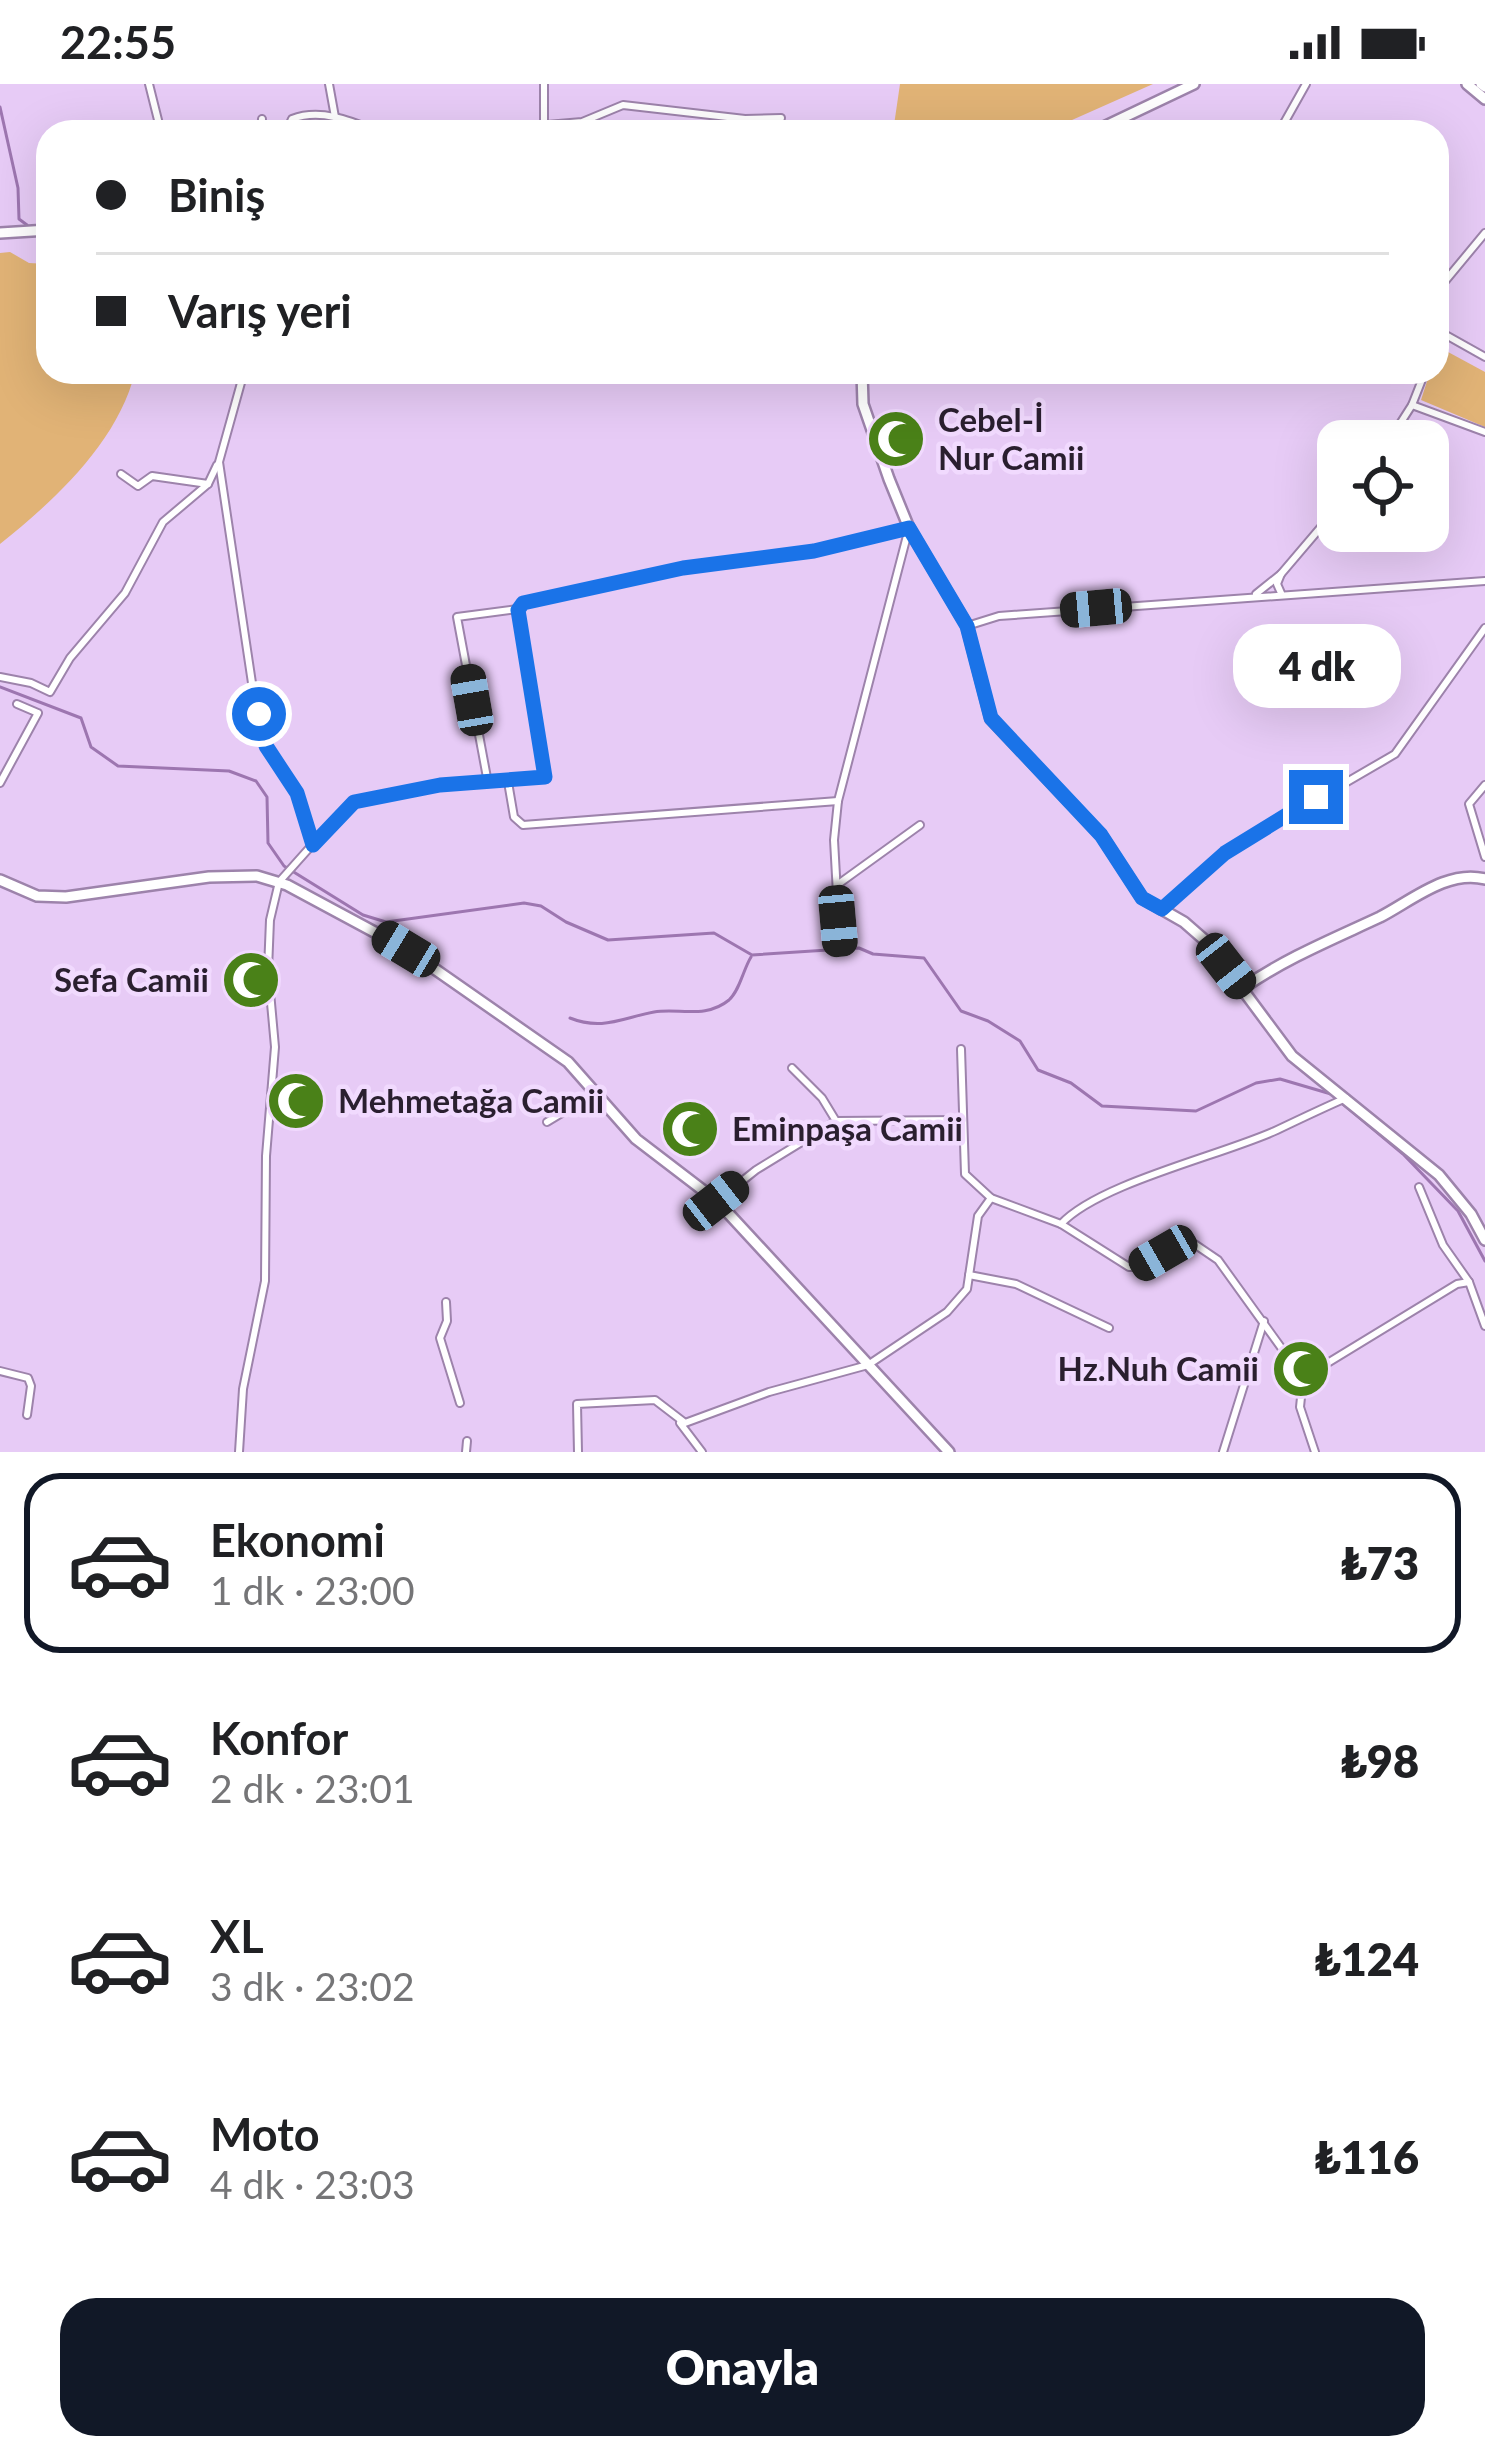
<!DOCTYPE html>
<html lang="tr">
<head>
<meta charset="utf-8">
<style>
  :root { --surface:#fff; --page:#f2f2f2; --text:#202124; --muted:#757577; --line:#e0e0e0; --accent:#111827 }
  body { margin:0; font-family:Lato,sans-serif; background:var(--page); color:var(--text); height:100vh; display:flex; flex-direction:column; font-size:45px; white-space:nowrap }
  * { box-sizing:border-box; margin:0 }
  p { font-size:39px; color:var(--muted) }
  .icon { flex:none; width:66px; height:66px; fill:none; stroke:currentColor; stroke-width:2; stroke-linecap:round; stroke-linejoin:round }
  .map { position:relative; height:1368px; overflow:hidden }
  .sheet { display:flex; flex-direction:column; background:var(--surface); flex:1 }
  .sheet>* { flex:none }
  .hud { position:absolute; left:36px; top:36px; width:1413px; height:264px; border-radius:36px; box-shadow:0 12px 48px #0002; display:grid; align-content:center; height:264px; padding:0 60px; background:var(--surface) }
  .buttons { position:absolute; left:1317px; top:336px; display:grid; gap:24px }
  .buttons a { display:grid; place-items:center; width:132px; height:132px; border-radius:24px; background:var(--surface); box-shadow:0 12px 48px #0002; font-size:60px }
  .end { position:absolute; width:54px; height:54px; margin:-27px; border:15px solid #1a73e8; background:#fff; box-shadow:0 0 0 6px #fff }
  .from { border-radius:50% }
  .bubble { position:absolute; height:84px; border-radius:36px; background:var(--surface); box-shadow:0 12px 48px #0002; font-size:39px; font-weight:800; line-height:84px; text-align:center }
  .car { position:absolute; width:36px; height:72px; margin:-36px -18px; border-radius:15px; box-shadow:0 0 9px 3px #0007; background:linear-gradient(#222 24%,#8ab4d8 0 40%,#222 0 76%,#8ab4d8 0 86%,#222 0) }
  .hud b { display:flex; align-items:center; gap:42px; height:114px; font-size:45px }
  .hud b+b { border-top:3px solid var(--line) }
  .hud i { width:30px; height:30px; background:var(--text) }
  ul { padding:21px 0 0; list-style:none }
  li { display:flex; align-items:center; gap:36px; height:180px; margin:0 24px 18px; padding:0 36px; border:6px solid transparent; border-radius:36px }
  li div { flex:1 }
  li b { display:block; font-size:45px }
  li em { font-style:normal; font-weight:800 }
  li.selected { border-color:var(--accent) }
  li>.icon { width:108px; height:108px; stroke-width:1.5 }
  .button { display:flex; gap:24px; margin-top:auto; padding:24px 60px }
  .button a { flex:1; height:138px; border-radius:36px; background:var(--accent); color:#fff; font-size:48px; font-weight:800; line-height:138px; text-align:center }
  .status { display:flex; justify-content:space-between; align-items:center; height:84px; padding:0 60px; background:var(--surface); direction:ltr }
  .status svg { height:33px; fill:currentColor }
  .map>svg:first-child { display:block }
  .green { fill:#e1b376 }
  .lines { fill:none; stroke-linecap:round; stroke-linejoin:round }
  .stream { stroke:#9d76b0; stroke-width:3 }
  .street-casing { stroke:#9d83ab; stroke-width:10 }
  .secondary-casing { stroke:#9d83ab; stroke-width:14 }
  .street { stroke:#fff; stroke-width:6 }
  .secondary { stroke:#fff; stroke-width:9 }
  .route { stroke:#1a73e8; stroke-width:15 }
  .labels { text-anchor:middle; stroke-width:9; stroke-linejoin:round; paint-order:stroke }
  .poi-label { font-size:33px; font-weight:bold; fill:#2a1f2f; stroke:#f1dafe; text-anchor:start }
</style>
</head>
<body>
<div class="status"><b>22:55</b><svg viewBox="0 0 49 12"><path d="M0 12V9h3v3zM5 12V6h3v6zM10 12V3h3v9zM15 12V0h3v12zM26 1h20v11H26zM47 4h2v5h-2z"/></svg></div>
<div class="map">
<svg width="1485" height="1368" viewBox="0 0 1485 1368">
  <rect width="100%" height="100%" fill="#e7cbf6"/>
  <g class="green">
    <path d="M900 0H1153L1045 48H893Z"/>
    <path d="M10 168 29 179 48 180V288H135C118 358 55 416 0 460V169Z"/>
    <path d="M1437 262 1485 288V343L1421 316 1430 288H1437Z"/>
  </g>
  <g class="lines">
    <g class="stream">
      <path d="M0 23 18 104 19 135 27 141"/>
      <path d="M0 603 81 634 91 663 118 682 229 687 256 697 267 713 268 759 284 782 363 831 386 838 524 819 541 822 566 838 608 856 714 849 752 871 859 864 873 870 924 874 961 927 988 937 1020 957 1038 986 1071 999 1102 1022 1196 1027 1256 999 1280 995 1331 1010"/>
      <path d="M570 934C602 947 622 934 654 928 679 924 706 935 729 916 740 906 743 886 751 873"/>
      <path d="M1343 1020 1403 1070 1458 1127 1485 1177"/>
    </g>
    <g class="street-casing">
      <g id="street">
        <path d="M149 0 161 48"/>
        <path d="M329 0 335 33"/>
        <path d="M544 38V0"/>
        <path d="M261 48 262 35"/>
        <path d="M286 48 292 35C321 24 351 37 378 48"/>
        <path d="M403 48H445"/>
        <path d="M464 48 582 38 623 21 745 35 781 34"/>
        <path d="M1279 48 1306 0"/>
        <path d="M1437 213 1441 202 1485 149"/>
        <path d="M1437 246 1485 273"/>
        <path d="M1412 321 1485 348"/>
        <path d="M1389 357 1412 321 1425 288"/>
        <path d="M121 390 138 402 152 392 208 400"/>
        <path d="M1281 490 1338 423"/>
        <path d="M1256 510 1281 490 1277 500 1281 509"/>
        <path d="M967 542 999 532 1485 497"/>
        <path d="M0 593 31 599 50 608 70 574 125 509 163 438 208 400 217 381"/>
        <path d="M508 698 514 733 523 741 838 717"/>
        <path d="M0 699 38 629 17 620"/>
        <path d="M488 699 457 533 518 525 523 519 683 485 814 467 909 444 838 717 834 756 840 864"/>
        <path d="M1485 701 1469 720 1485 773"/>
        <path d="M313 761 354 718 440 701 545 693 518 525"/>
        <path d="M837 801 920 741"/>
        <path d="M1162 825 1225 769 1395 670 1485 544"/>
        <path d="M961 965 965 1090 991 1114 1061 1140 1129 1183H1138L1190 1157 1218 1176 1303 1294 1457 1200 1469 1198 1485 1242"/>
        <path d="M792 984 822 1014 836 1037"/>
        <path d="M547 1038 595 1009"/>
        <path d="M1419 1103 1443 1161 1469 1198"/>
        <path d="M717 1117 756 1086 836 1037 962 1036"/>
        <path d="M1061 1140C1099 1099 1223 1071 1277 1046 1300 1035 1323 1024 1346 1014"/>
        <path d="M969 1191 1016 1200 1109 1244"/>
        <path d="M446 1218 447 1237 440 1254 460 1319"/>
        <path d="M0 1287 28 1294 31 1302 27 1331"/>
        <path d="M1303 1294 1300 1323 1315 1368"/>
        <path d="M680 1339 702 1368"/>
        <path d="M239 1368 243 1305 265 1197 266 1072 275 963 268 886 270 836 279 798 312 761 297 709 266 662 252 599 219 378 244 288"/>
        <path d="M466 1368 467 1357"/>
        <path d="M578 1368 577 1320 655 1316 685 1339 769 1308 868 1281 947 1228 967 1205 978 1132 991 1114"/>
        <path d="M1223 1368 1264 1237"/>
      </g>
    </g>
    <g class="secondary-casing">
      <g id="secondary">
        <path d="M1467 0 1485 15"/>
        <path d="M1481 0 1485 3"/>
        <path d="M1093 48 1194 0"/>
        <path d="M0 149 48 146"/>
        <path d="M862 288 863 320 889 395 909 444 967 542 991 635 1101 751 1142 814 1184 838 1208 859 1292 972 1439 1091 1471 1130 1485 1156"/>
        <path d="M0 796 37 812 66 813 209 793 257 792 287 801 406 865 568 978 636 1055 717 1117 949 1368"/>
        <path d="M1243 904C1286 874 1333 855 1380 833 1411 817 1448 785 1485 795"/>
      </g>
    </g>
    <use href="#street" class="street"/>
    <use href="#secondary" class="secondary"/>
  </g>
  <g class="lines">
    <path class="route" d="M259 630 266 662 297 709 313 761 354 718 440 701 545 693 518 526 523 519 683 484 814 467 909 444 967 542 991 634 1101 751 1142 814 1162 825 1225 769 1316 713"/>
  </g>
  <defs>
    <g id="mosque-disc" transform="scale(3)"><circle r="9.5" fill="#4a8118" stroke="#f1dafe"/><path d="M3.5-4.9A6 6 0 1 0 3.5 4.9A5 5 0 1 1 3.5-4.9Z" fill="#fff"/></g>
  </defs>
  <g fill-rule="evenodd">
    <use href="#mosque-disc" x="896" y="355"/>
    <use href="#mosque-disc" x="251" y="896"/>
    <use href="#mosque-disc" x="296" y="1017"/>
    <use href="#mosque-disc" x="690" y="1045"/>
    <use href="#mosque-disc" x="1301" y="1285"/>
  </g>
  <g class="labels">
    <g class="poi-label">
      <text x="938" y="348">Cebel-İ<tspan x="938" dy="38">Nur Camii</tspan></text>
      <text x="209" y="908" text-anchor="end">Sefa Camii</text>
      <text x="338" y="1029">Mehmetağa Camii</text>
      <text x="732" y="1057">Eminpaşa Camii</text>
      <text x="1259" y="1297" text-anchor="end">Hz.Nuh Camii</text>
    </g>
  </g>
</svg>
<div class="buttons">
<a><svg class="icon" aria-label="locate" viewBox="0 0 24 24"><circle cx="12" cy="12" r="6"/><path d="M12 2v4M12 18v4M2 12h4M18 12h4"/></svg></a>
</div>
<i class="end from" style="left:259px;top:630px"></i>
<i class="end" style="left:1316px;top:713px"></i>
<div class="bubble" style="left:1233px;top:540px;width:168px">4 dk</div>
<i class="car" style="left:1096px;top:524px;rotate:265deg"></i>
<i class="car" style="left:472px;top:616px;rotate:350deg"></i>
<i class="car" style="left:838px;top:837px;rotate:175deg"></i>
<i class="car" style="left:406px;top:865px;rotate:301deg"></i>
<i class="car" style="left:1226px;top:882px;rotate:142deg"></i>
<i class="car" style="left:716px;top:1117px;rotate:52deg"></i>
<i class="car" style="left:1163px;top:1169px;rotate:240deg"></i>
<div class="hud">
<b><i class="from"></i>Biniş</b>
<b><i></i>Varış yeri</b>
</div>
</div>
<section class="sheet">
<ul>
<li class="selected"><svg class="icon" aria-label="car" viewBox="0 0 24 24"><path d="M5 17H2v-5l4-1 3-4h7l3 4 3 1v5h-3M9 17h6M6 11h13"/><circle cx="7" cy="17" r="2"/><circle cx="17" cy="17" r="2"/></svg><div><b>Ekonomi</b><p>1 dk · 23:00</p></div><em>₺73</em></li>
<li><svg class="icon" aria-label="car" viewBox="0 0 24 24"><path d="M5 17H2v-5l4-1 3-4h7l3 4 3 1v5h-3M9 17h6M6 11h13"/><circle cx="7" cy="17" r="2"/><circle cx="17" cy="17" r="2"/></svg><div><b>Konfor</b><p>2 dk · 23:01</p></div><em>₺98</em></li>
<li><svg class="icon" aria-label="car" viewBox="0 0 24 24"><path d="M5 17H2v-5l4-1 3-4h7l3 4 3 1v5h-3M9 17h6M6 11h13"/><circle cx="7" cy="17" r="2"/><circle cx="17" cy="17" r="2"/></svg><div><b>XL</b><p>3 dk · 23:02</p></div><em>₺124</em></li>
<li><svg class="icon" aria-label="car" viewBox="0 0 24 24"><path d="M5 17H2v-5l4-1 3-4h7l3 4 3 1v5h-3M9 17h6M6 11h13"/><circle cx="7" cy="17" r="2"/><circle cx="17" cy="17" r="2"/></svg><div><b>Moto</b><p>4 dk · 23:03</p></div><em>₺116</em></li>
</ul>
<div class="button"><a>Onayla</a></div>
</section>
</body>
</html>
